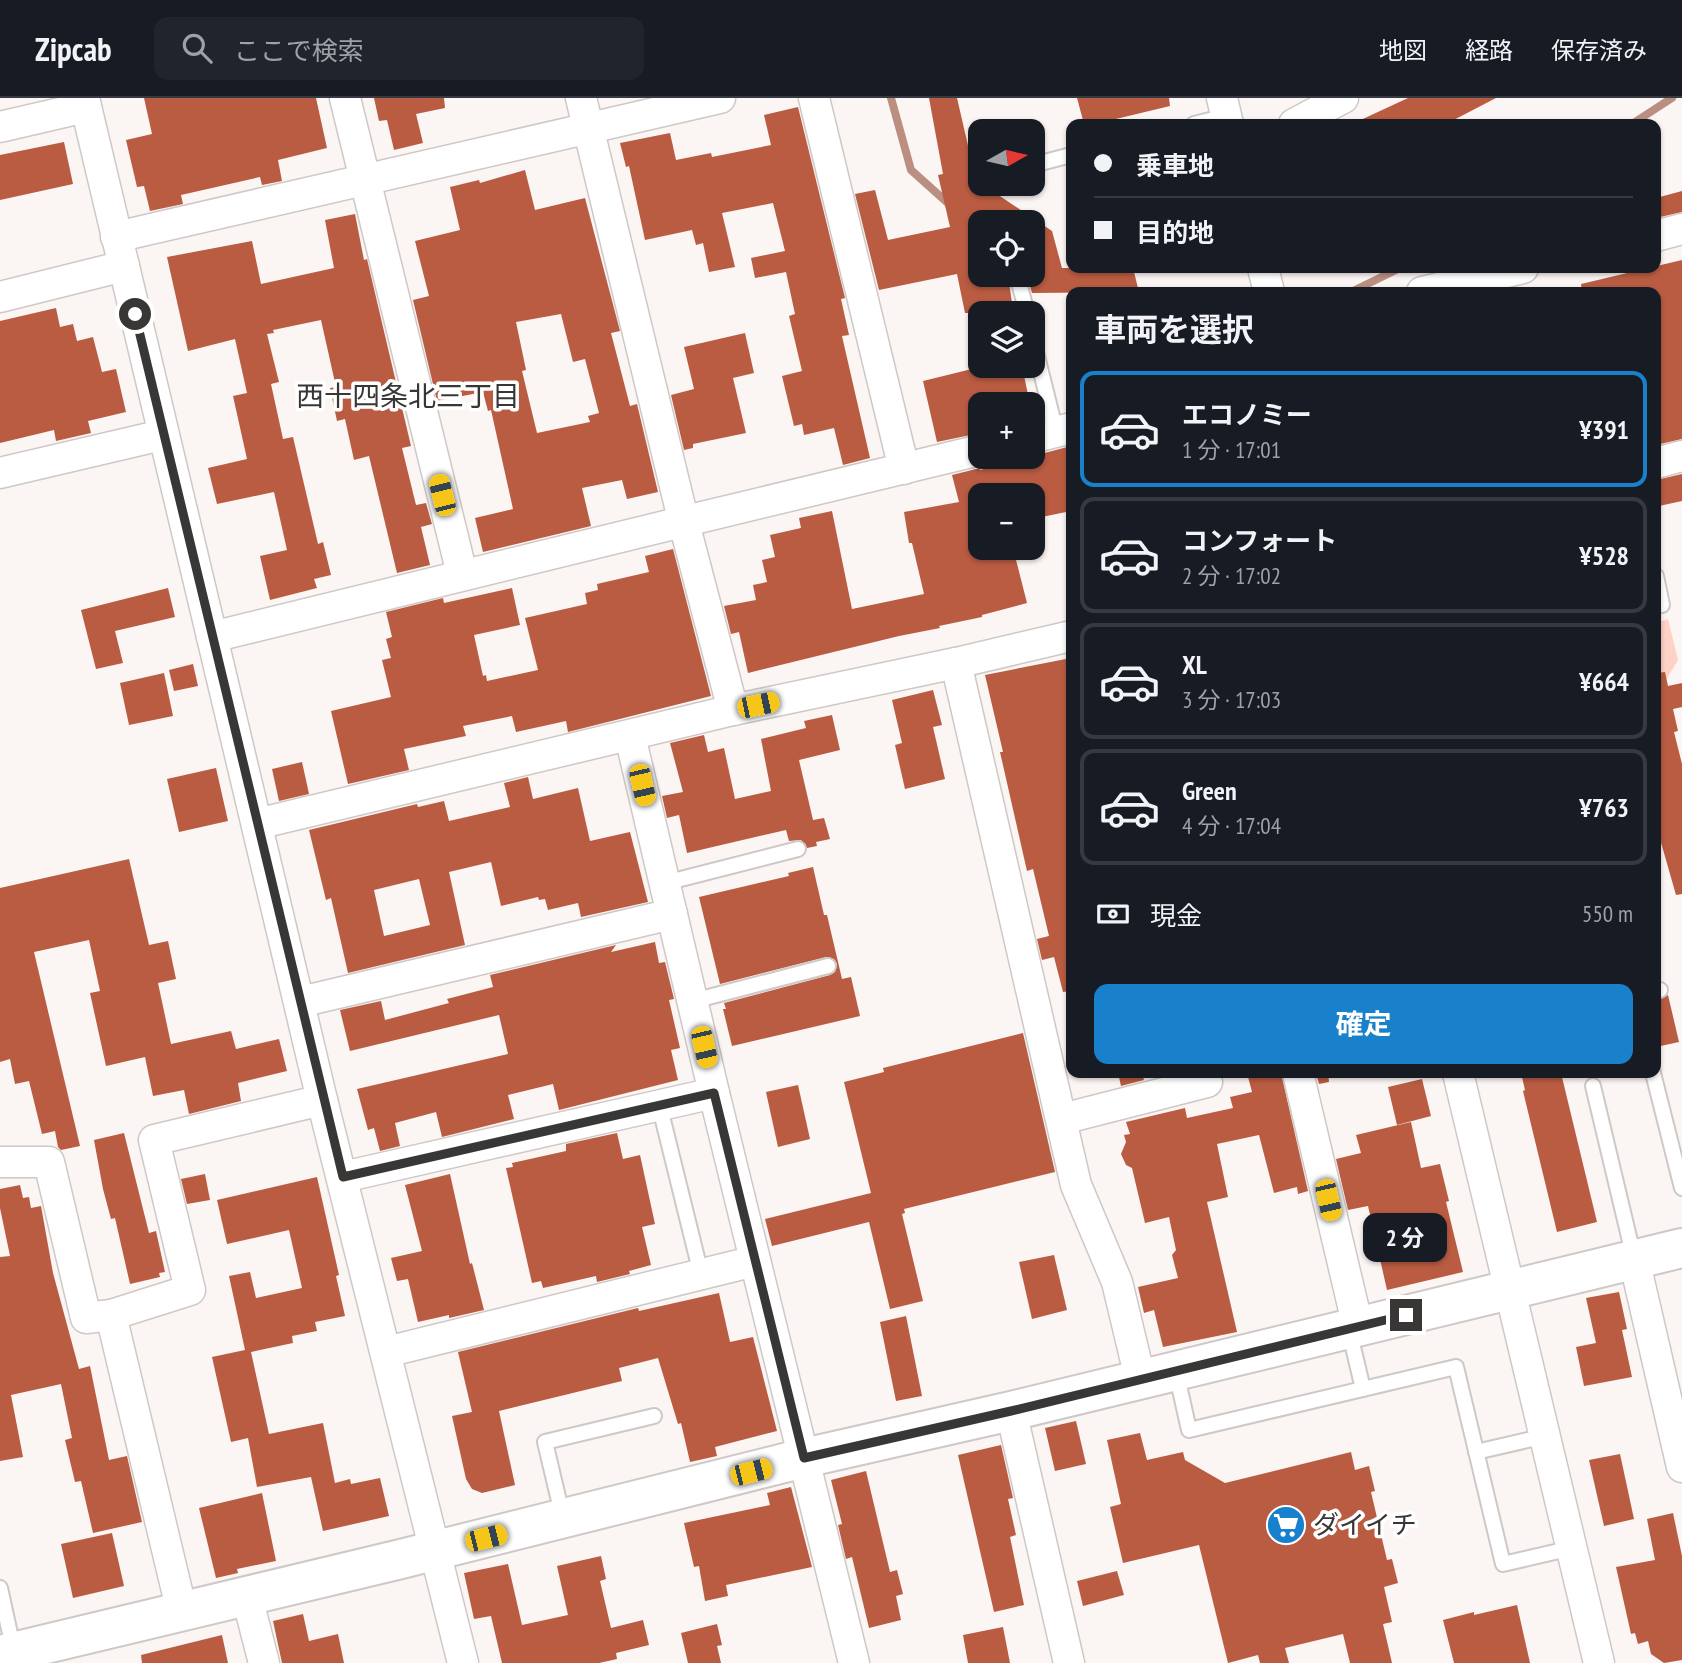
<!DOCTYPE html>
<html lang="ja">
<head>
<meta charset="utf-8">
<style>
  :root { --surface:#171b24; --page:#20242c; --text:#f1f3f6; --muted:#9ea1a6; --line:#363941; --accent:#1980cb }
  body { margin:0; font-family:"PT Sans Narrow","Noto Sans JP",sans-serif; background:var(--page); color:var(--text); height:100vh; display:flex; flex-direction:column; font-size:26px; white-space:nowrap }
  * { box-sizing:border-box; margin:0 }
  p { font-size:23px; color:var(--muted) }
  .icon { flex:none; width:38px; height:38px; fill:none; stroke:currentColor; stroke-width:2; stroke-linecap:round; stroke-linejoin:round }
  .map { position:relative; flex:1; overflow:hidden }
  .drawer { position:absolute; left:1066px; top:189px; width:595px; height:791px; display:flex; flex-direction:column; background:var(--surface); border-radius:14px; box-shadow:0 2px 5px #0004 }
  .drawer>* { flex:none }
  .top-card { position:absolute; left:1066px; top:21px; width:595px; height:154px; border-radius:14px; box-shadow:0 2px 5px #0004; display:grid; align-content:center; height:154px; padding:0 28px; background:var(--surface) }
  .needle { width:46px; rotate:82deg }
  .controls { position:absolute; left:968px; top:21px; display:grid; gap:14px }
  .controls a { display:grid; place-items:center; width:77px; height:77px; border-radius:14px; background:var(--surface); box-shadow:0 2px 5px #0004; font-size:35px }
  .end { position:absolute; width:32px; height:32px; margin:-16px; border:9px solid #393736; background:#fff; box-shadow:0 0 0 4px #fff }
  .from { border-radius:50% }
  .bubble { position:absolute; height:49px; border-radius:14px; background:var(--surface); box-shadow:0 2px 5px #0004; font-size:23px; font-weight:700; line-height:49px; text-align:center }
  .car { position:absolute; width:21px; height:42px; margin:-21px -10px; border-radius:9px; box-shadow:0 0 5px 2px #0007; background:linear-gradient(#f5c518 24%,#345 0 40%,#f5c518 0 76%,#345 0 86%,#f5c518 0) }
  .top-card b { display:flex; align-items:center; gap:24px; height:66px; font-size:26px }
  .top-card b+b { border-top:2px solid var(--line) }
  .top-card i { width:18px; height:18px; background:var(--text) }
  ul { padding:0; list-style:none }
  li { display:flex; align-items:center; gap:21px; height:116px; margin:0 14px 10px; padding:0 14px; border:4px solid var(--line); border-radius:14px }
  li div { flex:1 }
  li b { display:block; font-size:26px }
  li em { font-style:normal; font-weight:700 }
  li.on { border-color:var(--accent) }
  li>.icon { width:63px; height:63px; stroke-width:1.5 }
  h2 { padding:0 28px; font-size:32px; line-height:84px }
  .pay { display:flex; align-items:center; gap:18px; height:77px; padding:0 28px; font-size:26px }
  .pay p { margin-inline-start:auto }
  .action { display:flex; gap:14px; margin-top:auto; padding:14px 28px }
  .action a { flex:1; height:80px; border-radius:14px; background:var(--accent); color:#fff; font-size:28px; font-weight:700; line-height:80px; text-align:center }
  header { display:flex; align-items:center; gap:42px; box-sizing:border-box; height:98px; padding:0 35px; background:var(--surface); border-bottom:2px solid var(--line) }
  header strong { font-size:33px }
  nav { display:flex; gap:38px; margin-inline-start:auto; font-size:24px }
  .search { width:490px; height:63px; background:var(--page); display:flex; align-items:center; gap:18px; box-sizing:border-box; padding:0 24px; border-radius:14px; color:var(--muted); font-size:26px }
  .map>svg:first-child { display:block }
  .green { fill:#fed2c6 }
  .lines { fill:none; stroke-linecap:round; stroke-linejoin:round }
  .stream { stroke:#ba8f82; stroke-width:8 }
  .building { fill:#b95c42; fill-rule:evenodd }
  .lane-casing { stroke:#cec8c6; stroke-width:18 }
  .street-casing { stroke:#cec8c6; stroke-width:33 }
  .secondary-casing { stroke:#cec8c6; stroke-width:42 }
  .lane { stroke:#fff; stroke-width:14 }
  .street { stroke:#fff; stroke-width:30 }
  .secondary { stroke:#fff; stroke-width:38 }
  .route { stroke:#393736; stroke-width:9 }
  .labels { text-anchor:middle; stroke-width:7; stroke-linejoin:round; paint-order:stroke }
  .poi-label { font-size:26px; fill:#393736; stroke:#fff; text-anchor:start }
  .neighbourhood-label { font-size:28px; fill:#393736; stroke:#fff }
</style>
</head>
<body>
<header>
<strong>Zipcab</strong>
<div class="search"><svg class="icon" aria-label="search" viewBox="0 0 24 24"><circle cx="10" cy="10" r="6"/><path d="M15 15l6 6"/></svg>ここで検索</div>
<nav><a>地図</a><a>経路</a><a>保存済み</a></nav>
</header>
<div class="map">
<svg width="1682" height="1565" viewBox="0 0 1682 1565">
  <rect width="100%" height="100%" fill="#fbf5f3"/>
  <path class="green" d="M1668 521 1678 562 1666 582 1656 585V525Z"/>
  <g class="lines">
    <g class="stream">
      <path d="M891 0 911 72 950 107"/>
      <path d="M1632 26 1672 0"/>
      <path d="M1351 194 1400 170"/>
    </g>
  </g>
  <g class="building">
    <path d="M144 0H316L327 50 278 62 282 83 262 87 260 79 181 97 183 106 150 113 144 88 137 89 126 42 152 36Z"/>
    <path d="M374 0H444L445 10 416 16 423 45 394 52 387 22 379 23Z"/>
    <path d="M929 0H957L976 82 1052 133 1062 170H1133L1139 194 1032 195 1027 177H1032V124H980V177H1008L1013 212 999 215H965L957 176 879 192 855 96 875 92 888 142 950 129 938 77 943 76Z"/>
    <path d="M1077 0H1169L1170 8 1095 26H1084Z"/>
    <path d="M1408 0H1496L1446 26H1352Z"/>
    <path d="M798 9 845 200 841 201 849 237 842 238 870 360 843 367 834 330 804 337 802 326 794 328 782 278 802 273 789 218 795 216 786 174 755 180 751 160 785 153 773 105 722 115 735 169 709 174 703 145 696 147 692 132 645 142 629 68 626 69 620 45 670 35 676 62 711 55 712 59 771 47 764 17Z"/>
    <path d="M64 44 73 86 0 102V57Z"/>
    <path d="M525 72 535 112 585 100 620 233 611 235 630 308 637 306 658 394 627 401 622 382 582 390 591 428 483 454 475 420 513 411 491 312 488 313 483 294 437 303 413 202 429 198 415 143 460 132 450 89 479 82 480 85ZM561 216 573 264 585 261 599 315 588 318 590 324 537 335 522 273 526 272 516 224Z"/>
    <path d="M1682 93V114L1656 120V100Z"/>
    <path d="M355 116 364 162 367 161 411 348 402 350 416 407 426 405 432 426 421 429 430 467 397 475 369 358 354 362 345 321 337 323 330 290 336 289 321 222 273 232 274 235 267 236 279 284 271 286 283 341 293 339 318 446 323 444 331 477 314 481 317 490 270 502 260 458 287 452 274 394 217 406 208 370 247 361 233 298 247 295 235 241 188 253 167 159 252 143 261 186 334 170 325 122Z"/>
    <path d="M1682 162V341L1656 347V194H1582L1581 186Z"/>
    <path d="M56 210 60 229 73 226 77 243 93 239 102 274 116 271 126 314 88 323 91 335 56 343 54 332 0 345V223Z"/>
    <path d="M745 235 754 275 733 280 746 335 693 346V350L684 352 671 297 694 291 684 249Z"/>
    <path d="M1022 268 1030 306H980V335L937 344 923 283 980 269V276Z"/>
    <path d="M1071 348V413L1032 421V397H980V450H1013L1027 505 982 517V519L939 528 940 530 899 538 748 575 739 534 731 536 724 508 756 502 753 487 767 484 762 462 775 459 770 437 801 430 799 420 832 413 852 511 924 496 912 445H909L904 414 959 404 952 377 980 370V372Z"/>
    <path d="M1682 376V403L1659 408 1656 382Z"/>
    <path d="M673 451 711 598 568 634 566 623 516 634 512 618 463 628 466 638 404 651 409 672 348 686 331 613 391 599 382 562 391 560 386 541 392 539 386 514 443 500 444 505 512 490 520 527 474 537 483 578 486 577 487 583 538 572 525 520 587 506 585 495 598 492 597 486 649 474 645 458Z"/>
    <path d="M168 490 175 519 115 533 123 565 96 571 81 512Z"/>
    <path d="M1071 560V893L1063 894 1054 859 1042 862 1037 841 1049 838 1033 771 1027 773 1000 654H1003L985 577Z"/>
    <path d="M193 566 198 588 174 593 169 572Z"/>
    <path d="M1665 574 1668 588 1682 585V609L1673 611 1678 633 1674 634 1682 666V796L1676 797 1656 727V575Z"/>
    <path d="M164 575 173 618 129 627 120 585Z"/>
    <path d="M933 592 942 627 933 629 945 681 905 691 895 647 902 645 892 602Z"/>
    <path d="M832 617 840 652 799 662 813 722 824 720 830 741 816 744 817 748 807 750 801 742 789 743 786 732 687 755 679 717 667 720 662 698 683 694 670 645 704 637 708 654 724 650 735 701 771 693 761 641 806 630 804 623Z"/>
    <path d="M302 664 309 696 279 703 272 671Z"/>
    <path d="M216 670 228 723 179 734 167 681Z"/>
    <path d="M528 679 533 701 578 690 590 743 630 734 648 804 581 819 578 805 548 812 545 801 539 802 538 799 501 808 491 764 449 774 465 847 348 875 331 800 326 802 309 732 417 706 418 709 444 703 449 723 510 709 504 685ZM419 781 430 827 384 838 374 792Z"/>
    <path d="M129 761 149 847 168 843 176 881 158 885 171 946 231 933 236 951 279 941 287 973 238 985 241 1003 189 1016 184 992 153 998 145 959 106 968 90 895 100 893 89 842 34 854 80 1048 61 1052 58 1049 55 1033 42 1036 29 983 15 986 10 961 0 964V790Z"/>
    <path d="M813 769 824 817H827L842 881 851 879 860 918 732 948 723 911H726L724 905 830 877 835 874 837 866 834 861 826 859 720 886 699 799 789 778 788 775Z"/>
    <path d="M655 844 659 865 665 864 674 901 669 902 680 950 671 952 678 982 559 1012 553 986 508 997 514 1021 442 1039 436 1014 395 1025 400 1048 380 1053 374 1030 368 1032 357 991 508 956 499 917 350 953 340 912 381 903 385 922 449 905 447 901 493 889 490 877 616 847 611 854Z"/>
    <path d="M1668 897 1679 944 1656 949V902Z"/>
    <path d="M1023 935 1055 1074 904 1111 905 1115 902 1116 923 1203 890 1211 869 1124 772 1148 765 1121 871 1095 844 984 884 974 883 970Z"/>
    <path d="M1118 975H1142L1144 982 1121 988Z"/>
    <path d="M1247 975H1281L1308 1093 1298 1096 1297 1089 1274 1095 1259 1037 1217 1046 1228 1099 1207 1104 1237 1234 1163 1249 1154 1212 1144 1215 1138 1189 1178 1180 1172 1157 1176 1152 1169 1119 1145 1125 1132 1070 1126 1067 1121 1056 1126 1044 1124 1037 1130 1036 1126 1024 1185 1010 1187 1020 1233 1010 1230 999 1252 994Z"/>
    <path d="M1316 975H1328L1329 984 1319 986Z"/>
    <path d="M1521 975H1561L1597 1124 1557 1134 1523 993 1525 992Z"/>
    <path d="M1422 981 1431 1018 1397 1027 1388 989Z"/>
    <path d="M798 987 810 1041 778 1049 766 994Z"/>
    <path d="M1411 1024 1421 1070 1440 1066 1449 1103 1446 1104 1463 1174 1387 1192 1368 1108 1348 1112 1336 1061 1361 1055 1356 1037Z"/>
    <path d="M124 1035 149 1135 156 1133 165 1174 159 1175 160 1179 130 1186 115 1120 111 1121 103 1091 94 1042Z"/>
    <path d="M617 1035 623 1061 640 1057 655 1126 642 1129 651 1167 629 1173 630 1176 597 1184 596 1178 543 1190 541 1183 532 1185 506 1070 513 1069 512 1065 566 1053V1046Z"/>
    <path d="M205 1076 210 1102 187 1106 181 1081Z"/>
    <path d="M450 1076 470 1166 472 1165 484 1212 449 1220V1217L418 1224 408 1181 397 1183 391 1160 422 1153 405 1087Z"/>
    <path d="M317 1079 339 1177 336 1178 345 1218 315 1224 317 1233 292 1238 293 1245 251 1254 269 1336 323 1325 335 1385 350 1381 351 1386 380 1380 389 1418 323 1433 311 1379 257 1389 248 1340 231 1344 212 1259 245 1252 229 1178 250 1174 256 1200 302 1190 289 1132 227 1146 217 1102Z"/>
    <path d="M20 1087 23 1100 29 1099 31 1110 41 1108 53 1175 79 1271 90 1268 109 1362 127 1358 142 1424 93 1435 81 1383 75 1384 65 1342 72 1340 61 1286 11 1297 23 1359 0 1363V1159L10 1158 0 1110V1091Z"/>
    <path d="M1054 1157 1067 1212 1032 1221 1019 1164Z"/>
    <path d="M1619 1194 1627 1231 1622 1232 1632 1279 1584 1288 1576 1249 1596 1245 1586 1200Z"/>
    <path d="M719 1195 730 1244 753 1239 777 1333 715 1349 717 1358 690 1364 681 1325 678 1326 658 1260 619 1270 622 1283 499 1313 515 1387 482 1395 472 1391 466 1381 452 1318 472 1314 458 1254 638 1210 639 1213Z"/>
    <path d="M906 1218 922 1298 896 1303 880 1224Z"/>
    <path d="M1076 1323 1086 1366 1055 1373 1045 1330Z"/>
    <path d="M1140 1335 1147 1362 1183 1354 1185 1362 1225 1385 1351 1354 1355 1372 1369 1368 1375 1393 1371 1394 1387 1462 1392 1461 1398 1485 1384 1489 1392 1524 1383 1526 1392 1565H1350L1343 1536 1285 1550 1289 1565H1260L1258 1557 1228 1565 1199 1447 1123 1465 1110 1409 1121 1406 1107 1342Z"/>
    <path d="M1001 1347 1013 1400 1008 1401 1016 1437 1010 1439 1024 1507 994 1514 958 1357Z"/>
    <path d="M1620 1356 1634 1421 1604 1428 1589 1362Z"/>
    <path d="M866 1373 890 1474 897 1472 903 1496 896 1498 901 1522 869 1530 852 1459 846 1461 838 1427 842 1426 831 1382Z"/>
    <path d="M791 1389 812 1469 726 1487 728 1498 705 1503 699 1468 694 1469 684 1425 770 1407 767 1395Z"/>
    <path d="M262 1395 276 1463 237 1471 238 1475 216 1480 199 1410Z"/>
    <path d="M1673 1415 1682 1458V1562L1664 1565 1651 1556 1648 1543 1638 1546 1635 1535 1631 1536 1616 1469 1655 1462 1647 1421Z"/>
    <path d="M112 1435 124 1488 73 1500 61 1446Z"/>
    <path d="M601 1458 606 1481 600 1483 611 1530 643 1522 649 1547 616 1555 617 1561 599 1565H502L491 1518 474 1521 464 1475 508 1466 522 1527 568 1517 557 1468Z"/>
    <path d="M1117 1473 1124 1497 1083 1508 1077 1483Z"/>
    <path d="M1517 1507 1530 1565H1454L1443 1522 1474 1514V1517Z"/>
    <path d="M303 1516 309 1543 338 1536 344 1565H282L273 1523Z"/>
    <path d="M717 1526 722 1547 717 1548 721 1565H688L681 1535Z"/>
    <path d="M1003 1529 1010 1565H968L963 1537Z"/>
    <path d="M222 1537 228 1565H142L141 1557Z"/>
  </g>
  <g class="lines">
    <g class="lane-casing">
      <g id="lane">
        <path d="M1194 26 1226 18"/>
        <path d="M1033 67 1071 57"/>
        <path d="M1017 177 1027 215"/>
        <path d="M1032 238 1056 334"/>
        <path d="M1656 478 1662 507"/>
        <path d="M665 785 798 751"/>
        <path d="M1656 893 1660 892"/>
        <path d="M693 903 828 868"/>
        <path d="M1653 975 1682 1090"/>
        <path d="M1593 988 1634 1160"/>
        <path d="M659 1006 701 1176"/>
        <path d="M1349 1232 1363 1291"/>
        <path d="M1176 1274 1189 1332 1456 1269 1503 1466 1572 1450"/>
        <path d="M1476 1354 1545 1338"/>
        <path d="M563 1420 545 1344 654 1318"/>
        <path d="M0 1490 14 1554"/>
      </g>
    </g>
    <g class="street-casing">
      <g id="street">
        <path d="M84 0 322 1002 463 1565"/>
        <path d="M345 0 462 476"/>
        <path d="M581 0 684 425 733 612"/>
        <path d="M814 0 904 371"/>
        <path d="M1222 0 1228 26"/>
        <path d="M1294 26 1343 0"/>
        <path d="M0 29 86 9"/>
        <path d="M1656 138 1682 131"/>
        <path d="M116 139 720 0"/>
        <path d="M1263 170 1269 194"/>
        <path d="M1422 194 1523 170"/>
        <path d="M0 199 124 168"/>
        <path d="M1032 340 1071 330"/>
        <path d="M1656 365 1682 358"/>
        <path d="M0 375 162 337"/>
        <path d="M212 539C467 475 724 414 980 352"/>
        <path d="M956 565 1071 538"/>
        <path d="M630 638 714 995 854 1565"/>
        <path d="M257 726 733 612 956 565 1076 1087 1117 1184 1140 1280"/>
        <path d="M300 904 672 816"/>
        <path d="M1298 975 1358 1229"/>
        <path d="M1458 975 1599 1565"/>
        <path d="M1062 1021 1207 984 1205 975"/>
        <path d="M0 1064H49L86 1220 111 1217 190 1192 154 1042 322 1002"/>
        <path d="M343 1079 714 995"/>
        <path d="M1634 1161 1682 1369"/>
        <path d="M111 1217 182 1514"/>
        <path d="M386 1254 755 1163"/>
        <path d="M1011 1313 1069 1565"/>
        <path d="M247 1499 264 1565"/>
      </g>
    </g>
    <g class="secondary-casing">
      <path id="secondary" d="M0 1557 401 1461 804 1360 1011 1313 1682 1150"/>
    </g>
    <use href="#lane" class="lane"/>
    <use href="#street" class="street"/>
    <use href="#secondary" class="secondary"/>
  </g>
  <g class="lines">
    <path class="route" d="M135 216 343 1079 714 995 804 1360 1011 1313 1406 1217"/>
  </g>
  <defs>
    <g id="supermarket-disc" transform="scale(2.0125)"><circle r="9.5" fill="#1980cb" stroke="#fff"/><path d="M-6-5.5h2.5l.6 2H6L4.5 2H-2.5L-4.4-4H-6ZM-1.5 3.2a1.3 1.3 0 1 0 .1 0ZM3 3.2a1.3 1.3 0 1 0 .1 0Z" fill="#fff"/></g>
  </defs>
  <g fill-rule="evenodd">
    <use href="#supermarket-disc" x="1286" y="1427"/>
  </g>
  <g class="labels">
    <g class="poi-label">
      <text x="1313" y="1436">ダイイチ</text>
    </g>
    <g class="neighbourhood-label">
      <text x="408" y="308">西十四条北三丁目</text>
    </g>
  </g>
</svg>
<div class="controls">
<a><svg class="needle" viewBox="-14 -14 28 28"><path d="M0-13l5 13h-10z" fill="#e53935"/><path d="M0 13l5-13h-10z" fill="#9ea1a6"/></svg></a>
<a><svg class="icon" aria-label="locate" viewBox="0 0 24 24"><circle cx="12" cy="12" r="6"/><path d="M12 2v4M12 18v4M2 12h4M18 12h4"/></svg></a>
<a><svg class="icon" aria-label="layers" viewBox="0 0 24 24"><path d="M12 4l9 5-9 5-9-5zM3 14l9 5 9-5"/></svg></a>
<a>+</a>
<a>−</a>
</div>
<i class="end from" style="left:135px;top:216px"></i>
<i class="end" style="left:1406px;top:1217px"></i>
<div class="bubble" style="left:1363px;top:1115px;width:84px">2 分</div>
<i class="car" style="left:442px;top:397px;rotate:346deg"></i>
<i class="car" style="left:758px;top:607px;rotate:78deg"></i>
<i class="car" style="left:642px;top:687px;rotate:167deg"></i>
<i class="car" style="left:704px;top:949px;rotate:167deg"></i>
<i class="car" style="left:1328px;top:1102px;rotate:167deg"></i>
<i class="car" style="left:751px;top:1374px;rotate:76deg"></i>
<i class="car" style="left:486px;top:1440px;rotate:76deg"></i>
<div class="top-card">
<b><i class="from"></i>乗車地</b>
<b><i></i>目的地</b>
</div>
<section class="drawer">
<h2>車両を選択</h2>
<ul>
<li class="on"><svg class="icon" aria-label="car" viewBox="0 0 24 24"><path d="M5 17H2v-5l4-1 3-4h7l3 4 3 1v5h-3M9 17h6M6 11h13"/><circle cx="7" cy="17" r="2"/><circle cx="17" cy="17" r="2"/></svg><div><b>エコノミー</b><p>1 分 · 17:01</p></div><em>¥391</em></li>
<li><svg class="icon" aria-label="car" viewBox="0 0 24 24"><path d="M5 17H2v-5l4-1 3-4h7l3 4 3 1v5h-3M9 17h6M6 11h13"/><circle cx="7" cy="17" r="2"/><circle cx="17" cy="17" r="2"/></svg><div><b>コンフォート</b><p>2 分 · 17:02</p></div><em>¥528</em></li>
<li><svg class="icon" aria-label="car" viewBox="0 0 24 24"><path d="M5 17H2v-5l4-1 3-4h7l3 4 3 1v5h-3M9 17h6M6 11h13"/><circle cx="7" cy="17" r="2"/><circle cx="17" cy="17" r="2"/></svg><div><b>XL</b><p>3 分 · 17:03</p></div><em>¥664</em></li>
<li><svg class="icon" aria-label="car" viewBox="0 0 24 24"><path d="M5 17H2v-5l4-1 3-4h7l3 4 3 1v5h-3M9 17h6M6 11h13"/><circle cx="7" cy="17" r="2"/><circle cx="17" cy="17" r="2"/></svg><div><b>Green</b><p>4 分 · 17:04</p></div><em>¥763</em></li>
</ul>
<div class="pay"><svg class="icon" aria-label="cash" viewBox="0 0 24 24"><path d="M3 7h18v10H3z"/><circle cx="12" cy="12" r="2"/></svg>現金<p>550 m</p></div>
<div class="action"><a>確定</a></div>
</section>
</div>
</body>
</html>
